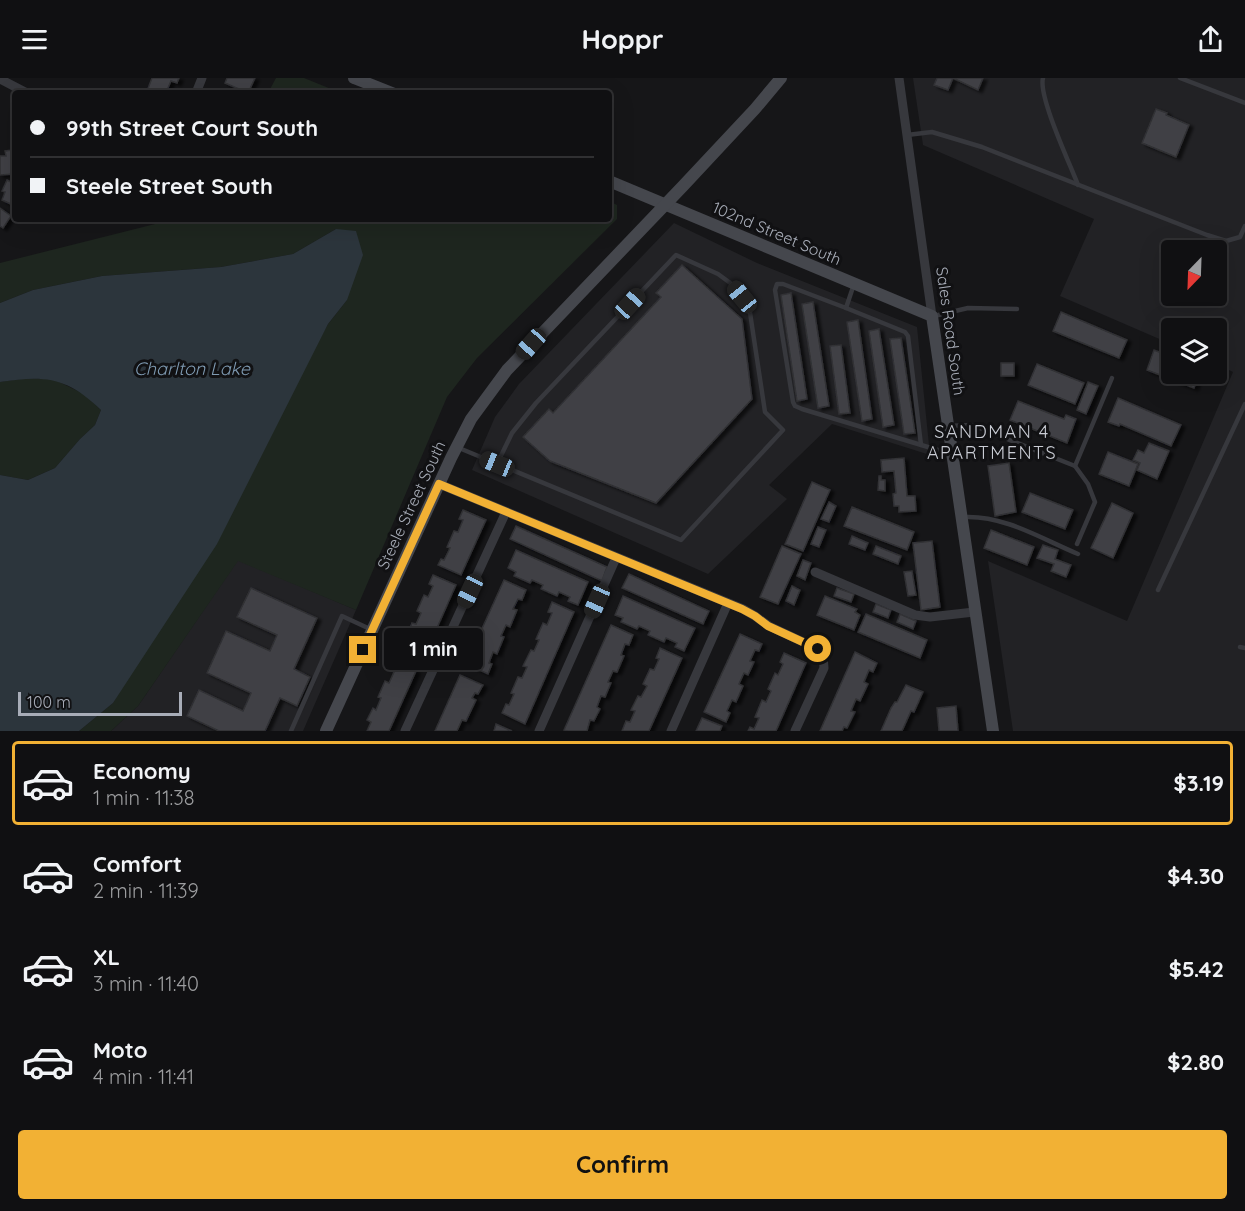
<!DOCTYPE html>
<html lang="en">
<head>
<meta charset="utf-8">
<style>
  :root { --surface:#101012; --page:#1e1e20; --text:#f1f3f6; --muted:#9c9d9f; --line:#303032; --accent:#f2b134 }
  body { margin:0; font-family:Quicksand,sans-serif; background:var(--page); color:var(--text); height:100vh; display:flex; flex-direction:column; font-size:22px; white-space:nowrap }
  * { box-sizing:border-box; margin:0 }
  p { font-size:20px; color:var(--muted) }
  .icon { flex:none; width:33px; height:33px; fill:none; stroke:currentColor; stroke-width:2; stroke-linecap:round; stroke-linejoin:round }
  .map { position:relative; height:653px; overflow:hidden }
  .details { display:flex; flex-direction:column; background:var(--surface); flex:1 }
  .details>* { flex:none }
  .guide { position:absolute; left:12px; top:12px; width:600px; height:132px; border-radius:6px; box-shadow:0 6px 24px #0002,0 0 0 2px var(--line); display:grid; align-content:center; height:132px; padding:0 18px; background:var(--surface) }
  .needle { width:39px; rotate:203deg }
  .tools { position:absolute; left:1161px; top:162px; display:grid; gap:12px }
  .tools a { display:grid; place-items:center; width:66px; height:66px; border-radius:6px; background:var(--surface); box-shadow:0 6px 24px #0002,0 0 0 2px var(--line); font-size:30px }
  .scale { position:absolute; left:18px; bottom:15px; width:164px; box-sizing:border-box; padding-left:6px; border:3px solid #a8adb8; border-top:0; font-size:16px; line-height:21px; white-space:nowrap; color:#a8adb8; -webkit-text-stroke:4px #111113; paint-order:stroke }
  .end { position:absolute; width:27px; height:27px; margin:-14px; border:8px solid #f2b134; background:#111; box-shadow:0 0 0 3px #111 }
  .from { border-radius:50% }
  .bubble { position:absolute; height:42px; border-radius:6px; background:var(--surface); box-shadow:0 6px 24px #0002,0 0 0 2px var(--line); font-size:20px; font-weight:700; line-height:42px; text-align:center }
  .car { position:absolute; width:18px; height:36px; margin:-18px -9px; border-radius:8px; box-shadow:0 0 4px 2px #0007; background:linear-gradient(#222 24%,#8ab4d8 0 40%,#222 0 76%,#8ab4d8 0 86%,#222 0) }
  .guide b { display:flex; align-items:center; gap:21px; height:57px; font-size:22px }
  .guide b+b { border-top:2px solid var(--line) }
  .guide i { width:15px; height:15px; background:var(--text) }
  ul { padding:10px 0 0; list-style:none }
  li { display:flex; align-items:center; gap:18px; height:84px; margin:0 12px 9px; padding:0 6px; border:3px solid transparent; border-radius:6px }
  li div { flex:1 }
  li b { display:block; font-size:22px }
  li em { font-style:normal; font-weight:700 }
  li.current { border-color:var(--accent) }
  li>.icon { width:54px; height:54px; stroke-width:1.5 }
  .cta { display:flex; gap:12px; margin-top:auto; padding:12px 18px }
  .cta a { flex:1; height:69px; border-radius:6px; background:var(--accent); color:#111; font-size:24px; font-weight:700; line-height:69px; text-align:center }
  header { display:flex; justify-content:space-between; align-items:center; height:78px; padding:0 18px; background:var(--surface); font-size:27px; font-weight:700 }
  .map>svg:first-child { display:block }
  .built { fill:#222225; fill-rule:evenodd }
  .green { fill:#1e261f }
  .water { fill:#2c353c }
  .building { fill:#404145; stroke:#303034; stroke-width:1.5; filter:url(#shadow) }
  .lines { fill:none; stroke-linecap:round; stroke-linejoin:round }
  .lane { stroke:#37383d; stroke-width:4.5 }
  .street { stroke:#37383d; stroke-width:9 }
  .secondary { stroke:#45474d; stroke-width:12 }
  .route { stroke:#f2b134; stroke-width:8 }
  .labels { text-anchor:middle; stroke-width:6; stroke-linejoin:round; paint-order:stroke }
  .street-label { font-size:16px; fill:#a8adb8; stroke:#111113 }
  .water-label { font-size:18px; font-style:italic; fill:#7f9bb3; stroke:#111113 }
  .neighbourhood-label { font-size:18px; letter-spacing:1.5px; fill:#c9ccd4; stroke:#111113 }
</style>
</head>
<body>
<header><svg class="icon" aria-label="menu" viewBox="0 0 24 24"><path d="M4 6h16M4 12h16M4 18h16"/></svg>Hoppr<svg class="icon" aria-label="share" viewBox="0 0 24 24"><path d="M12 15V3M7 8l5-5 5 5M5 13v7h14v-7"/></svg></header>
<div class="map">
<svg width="1245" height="653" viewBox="0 0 1245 653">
  <defs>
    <filter id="shadow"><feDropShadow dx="4" dy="2.5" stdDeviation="1.5" flood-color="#0009"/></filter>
  </defs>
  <rect width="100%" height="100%" fill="#161618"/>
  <g class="built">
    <path d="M913 0H1245V653H1013L988 483 1127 543 1233 294 1217 286 1216 250H1172L1171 266 1060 218 1094 141 923 67ZM1172 172H1216V218H1172Z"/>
    <path d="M674 145 757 185 917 249 930 377 832 346 769 407 787 421 708 496 472 392 495 339 519 306Z"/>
    <path d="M238 482 356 532 303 653H111L138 628Z"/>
  </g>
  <g class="green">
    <path d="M276 0H304L341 15H268Z"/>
    <path d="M609 123 617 127V141L477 280 447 319 356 532 238 483 138 628 111 653H79L113 625 328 246 347 222 336 151 293 176 221 189 102 198 33 212 0 225V185L175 141H609Z"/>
    <path d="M27 300 53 301 84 316 101 332 95 347 80 361 55 390 28 402 0 397V304Z"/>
  </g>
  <path class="water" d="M336 151 356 153 363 177 347 222 328 246 217 466 113 625 79 653H0V397L28 402 55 390 80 361 95 347 101 332C67 299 45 297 0 304V225L33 212 102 198 221 189 293 176Z"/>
  <g class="building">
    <path d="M152 0H179L177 5 171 3 168 10 173 12 172 15H152L147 13Z"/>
    <path d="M227 0H255L248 15 225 5Z"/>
    <path d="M937 0H983L978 12 953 0 948 12 934 7Z"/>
    <path d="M1156 31 1167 35 1166 37 1189 47 1176 79 1142 65Z"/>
    <path d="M13 72V76H15V96L0 97V78H6L5 73Z"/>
    <path d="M7 102 15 106V128L2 122 5 114 2 113Z"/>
    <path d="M0 130 11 138 3 150 0 148Z"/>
    <path d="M682 187 742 241 752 321 656 425 550 383 523 359 549 331 553 335 661 219 656 215Z"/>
    <path d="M791 215 807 321 797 323 781 217Z"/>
    <path d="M813 224 829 328 818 330 802 226Z"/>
    <path d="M1061 234 1127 262 1119 280 1053 253Z"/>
    <path d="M858 242 872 341 862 343 847 244Z"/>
    <path d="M879 251 894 347 883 349 869 253Z"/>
    <path d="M901 260 915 355 904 356 890 261Z"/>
    <path d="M841 267 850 335 839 336 830 268Z"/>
    <path d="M1154 272 1172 279V296H1199L1194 310 1147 292Z"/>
    <rect x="1001" y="285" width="13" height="13"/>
    <path d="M1037 286 1084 305 1075 326 1028 307Z"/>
    <path d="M1088 304 1098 308 1086 336 1077 332Z"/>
    <path d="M1118 320 1181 347 1171 368 1120 346 1119 348 1108 344Z"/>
    <path d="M1018 323 1064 341 1066 337 1076 341 1067 365 1010 342Z"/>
    <path d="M1149 365 1169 373 1157 401 1137 392 1140 385 1133 382 1138 372 1144 375Z"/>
    <path d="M1108 374 1138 386 1129 408 1099 396Z"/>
    <path d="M904 380 907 418H915L916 433 899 434V428H894L893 416 896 415 894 393 882 394 881 382Z"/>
    <path d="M1009 385 1016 434 995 438 988 388Z"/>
    <path d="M879 398H881V402H885V413L878 412Z"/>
    <path d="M812 404 830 412 803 473 785 466Z"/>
    <path d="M1030 415 1073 432 1065 451 1022 434Z"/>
    <path d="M829 424 836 428 829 444 821 441Z"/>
    <path d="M1112 425 1133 435 1113 480 1091 470Z"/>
    <path d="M852 429 914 454 907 472 844 448Z"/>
    <path d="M463 432 486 442 461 497 438 487 441 481 444 482 450 470 447 469 454 453 458 454 463 442 459 441Z"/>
    <path d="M516 448 607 489 602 503 510 461Z"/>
    <path d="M818 449 826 452 819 469 811 466Z"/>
    <path d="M991 452 1034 469 1027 487 984 470Z"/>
    <path d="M852 458 868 465 865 472 849 466Z"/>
    <path d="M932 463 940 529 921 532 913 465Z"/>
    <path d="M1043 467 1058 472 1055 481 1071 487 1066 499 1051 493 1054 486 1037 480Z"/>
    <path d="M782 468 801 476 778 526 760 519Z"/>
    <path d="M876 468 901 478 898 486 873 476Z"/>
    <path d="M516 472 588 504 578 527 568 523 570 519 559 514 557 518 541 511 543 507 532 502 530 505 514 498 516 494 508 490Z"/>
    <path d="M803 482 811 485 805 502 797 498Z"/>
    <path d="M912 493 916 517 908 518 904 494Z"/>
    <path d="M629 496 709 533 703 546 622 510Z"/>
    <path d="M433 497 456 507 421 586 398 576 401 568 405 570 410 558 407 557 412 545 416 546 421 535 417 533 424 517 428 519 433 508 429 506Z"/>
    <path d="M504 502 526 512 522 522 518 521 513 531 517 532 510 549 506 547 501 558 504 559 497 576 493 574 489 585 492 586 488 596 466 586Z"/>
    <path d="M792 508 800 512 794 527 786 523Z"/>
    <path d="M251 510 317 540 294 591 310 599 297 628 280 620 265 653H219L187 638 199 612 243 633 251 615 207 595 226 553 270 573 277 557 237 539Z"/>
    <path d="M837 510 854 516 851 524 834 518Z"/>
    <path d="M623 518 695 550 684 573 675 569 677 565 666 560 664 564 648 557 650 553 639 548 637 551 621 544 623 540 615 537Z"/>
    <path d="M825 518 857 531 855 534 860 537 854 552 817 537Z"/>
    <path d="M552 524 574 534 525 646 502 635 506 626 509 627 514 616 511 615 518 599 522 600 527 589 523 588 531 572 534 573 539 562 536 561 543 545 547 547 552 535 548 534Z"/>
    <path d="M876 526 891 532 888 540 873 534Z"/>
    <path d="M866 536 927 562 920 580 858 554Z"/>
    <path d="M900 536 916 543 913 551 897 544Z"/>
    <path d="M611 547 633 557 629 567 625 566 621 577 624 578 617 594 613 593 608 604 611 605 605 619 601 618 597 629 600 631 594 643 590 642 587 653H567L564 652Z"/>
    <path d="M740 556 762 566 759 573 755 572 750 583 754 584 748 597 744 595 739 606 743 608 736 624 732 622 727 633 730 635 726 644 704 634Z"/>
    <path d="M660 570 682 580 649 653H622L626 643 630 644 635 633 631 632 638 618 641 619 647 608 643 606 650 591 654 592 659 581 656 580Z"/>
    <path d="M855 574 877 585 873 594 869 592 864 604 868 606 860 623 856 621 851 633 855 634 847 650 844 649 842 653H820Z"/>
    <path d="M784 575 806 585 776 653H748L750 649 754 651 759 640 755 639 762 622 766 624 771 613 768 611 775 595 778 597 783 586 780 584Z"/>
    <path d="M394 583 416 593 389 653H367L371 644 367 642 373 630 376 632 381 620 378 619 385 603 389 605 394 594 390 592Z"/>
    <path d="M460 597 483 607 478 616 475 615 472 620 476 622 466 643 462 642 457 653H435Z"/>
    <path d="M906 607 923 614 914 634 911 633 902 653H881L891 630 895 624H897Z"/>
    <path d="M956 628 958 653H939L937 630Z"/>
    <path d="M702 640 722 648 720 653H696Z"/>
    <path d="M496 646 512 653H494Z"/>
  </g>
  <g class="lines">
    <g class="lane">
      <path d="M1043 0C1038 18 1070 86 1078 107"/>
      <path d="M1180 0 1245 25"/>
      <path d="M907 57 932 54 982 69 1207 157 1226 163 1240 159 1245 148"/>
      <path d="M854 206 846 230 783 206H777L775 212 793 324 795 328 802 331 951 376"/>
      <path d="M846 230 905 254 908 258 921 367"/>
      <path d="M934 238 968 230 1017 231"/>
      <path d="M948 348 972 347 1075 388 1088 406 1095 424 1077 466"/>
      <path d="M459 370 681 462 783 352 765 334 749 228 733 207 718 196 676 177 536 325 512 355 497 386"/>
      <path d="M1075 388 1112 300"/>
      <path d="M964 439C1004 437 1042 461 1078 476"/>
      <path d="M1158 512 1245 326"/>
      <path d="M1240 569 1245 570"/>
      <path d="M291 653 342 538 370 551"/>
    </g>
    <g class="street">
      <path d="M899 0 932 238"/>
      <path d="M0 1 25 14"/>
      <path d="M196 15 202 0"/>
      <path d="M439 406 743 531 755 538 769 548 818 571 823 577 824 590 795 653"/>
      <path d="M815 494 915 537 930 539 974 534"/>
      <path d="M405 653 506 434"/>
      <path d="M539 653 616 480"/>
      <path d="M671 653 728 525"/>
    </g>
    <g class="secondary">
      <path d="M354 0 392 15"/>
      <path d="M609 103 932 238 993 653"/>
      <path d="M326 653 451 380 471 341 507 292 683 108 755 31 781 0"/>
    </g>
  </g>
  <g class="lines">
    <path class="route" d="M363 572 439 406 742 531 755 538 768 548 818 571"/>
  </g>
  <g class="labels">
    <g class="street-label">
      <text transform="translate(777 155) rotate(23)" y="6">102nd Street South</text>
      <text transform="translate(951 253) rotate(82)" y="6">Sales Road South</text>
      <text transform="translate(411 427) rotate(-65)" y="6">Steele Street South</text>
    </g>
    <g class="water-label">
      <text x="192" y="297">Charlton Lake</text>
    </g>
    <g class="neighbourhood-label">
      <text x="992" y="360">SANDMAN 4<tspan x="992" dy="21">APARTMENTS</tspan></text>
    </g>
  </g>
</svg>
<div class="tools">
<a><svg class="needle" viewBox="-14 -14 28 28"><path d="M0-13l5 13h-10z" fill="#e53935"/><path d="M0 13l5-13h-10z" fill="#9c9d9f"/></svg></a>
<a><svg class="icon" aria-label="layers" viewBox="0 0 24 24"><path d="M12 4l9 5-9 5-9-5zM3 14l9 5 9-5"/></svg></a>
</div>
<div class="scale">100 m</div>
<i class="end from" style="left:818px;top:571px"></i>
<i class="end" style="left:363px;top:572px"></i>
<div class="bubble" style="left:384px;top:550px;width:99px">1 min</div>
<i class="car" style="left:742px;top:219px;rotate:321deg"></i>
<i class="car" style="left:630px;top:226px;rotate:43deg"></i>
<i class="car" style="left:531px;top:266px;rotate:222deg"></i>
<i class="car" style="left:497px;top:386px;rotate:292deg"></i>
<i class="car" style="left:470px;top:513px;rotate:205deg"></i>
<i class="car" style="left:597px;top:523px;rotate:204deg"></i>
<div class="guide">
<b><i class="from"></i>99th Street Court South</b>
<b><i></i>Steele Street South</b>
</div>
</div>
<section class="details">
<ul>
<li class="current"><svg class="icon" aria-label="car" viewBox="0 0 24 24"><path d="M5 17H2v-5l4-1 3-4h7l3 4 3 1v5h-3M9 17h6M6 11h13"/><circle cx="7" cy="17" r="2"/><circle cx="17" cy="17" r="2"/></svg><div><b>Economy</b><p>1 min · 11:38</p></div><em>$3.19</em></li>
<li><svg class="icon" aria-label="car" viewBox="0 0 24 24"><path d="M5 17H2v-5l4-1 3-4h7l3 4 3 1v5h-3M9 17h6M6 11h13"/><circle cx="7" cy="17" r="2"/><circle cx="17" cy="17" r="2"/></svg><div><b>Comfort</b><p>2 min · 11:39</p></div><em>$4.30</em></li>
<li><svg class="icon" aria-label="car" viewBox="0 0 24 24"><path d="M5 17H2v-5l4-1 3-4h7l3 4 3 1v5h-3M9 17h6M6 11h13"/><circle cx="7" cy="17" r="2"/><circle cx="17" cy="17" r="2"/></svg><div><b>XL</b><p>3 min · 11:40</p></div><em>$5.42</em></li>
<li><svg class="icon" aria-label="car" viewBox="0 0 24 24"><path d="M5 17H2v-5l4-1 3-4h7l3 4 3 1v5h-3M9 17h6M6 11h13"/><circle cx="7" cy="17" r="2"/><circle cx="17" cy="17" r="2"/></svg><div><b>Moto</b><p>4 min · 11:41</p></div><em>$2.80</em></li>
</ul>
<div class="cta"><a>Confirm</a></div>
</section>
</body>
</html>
